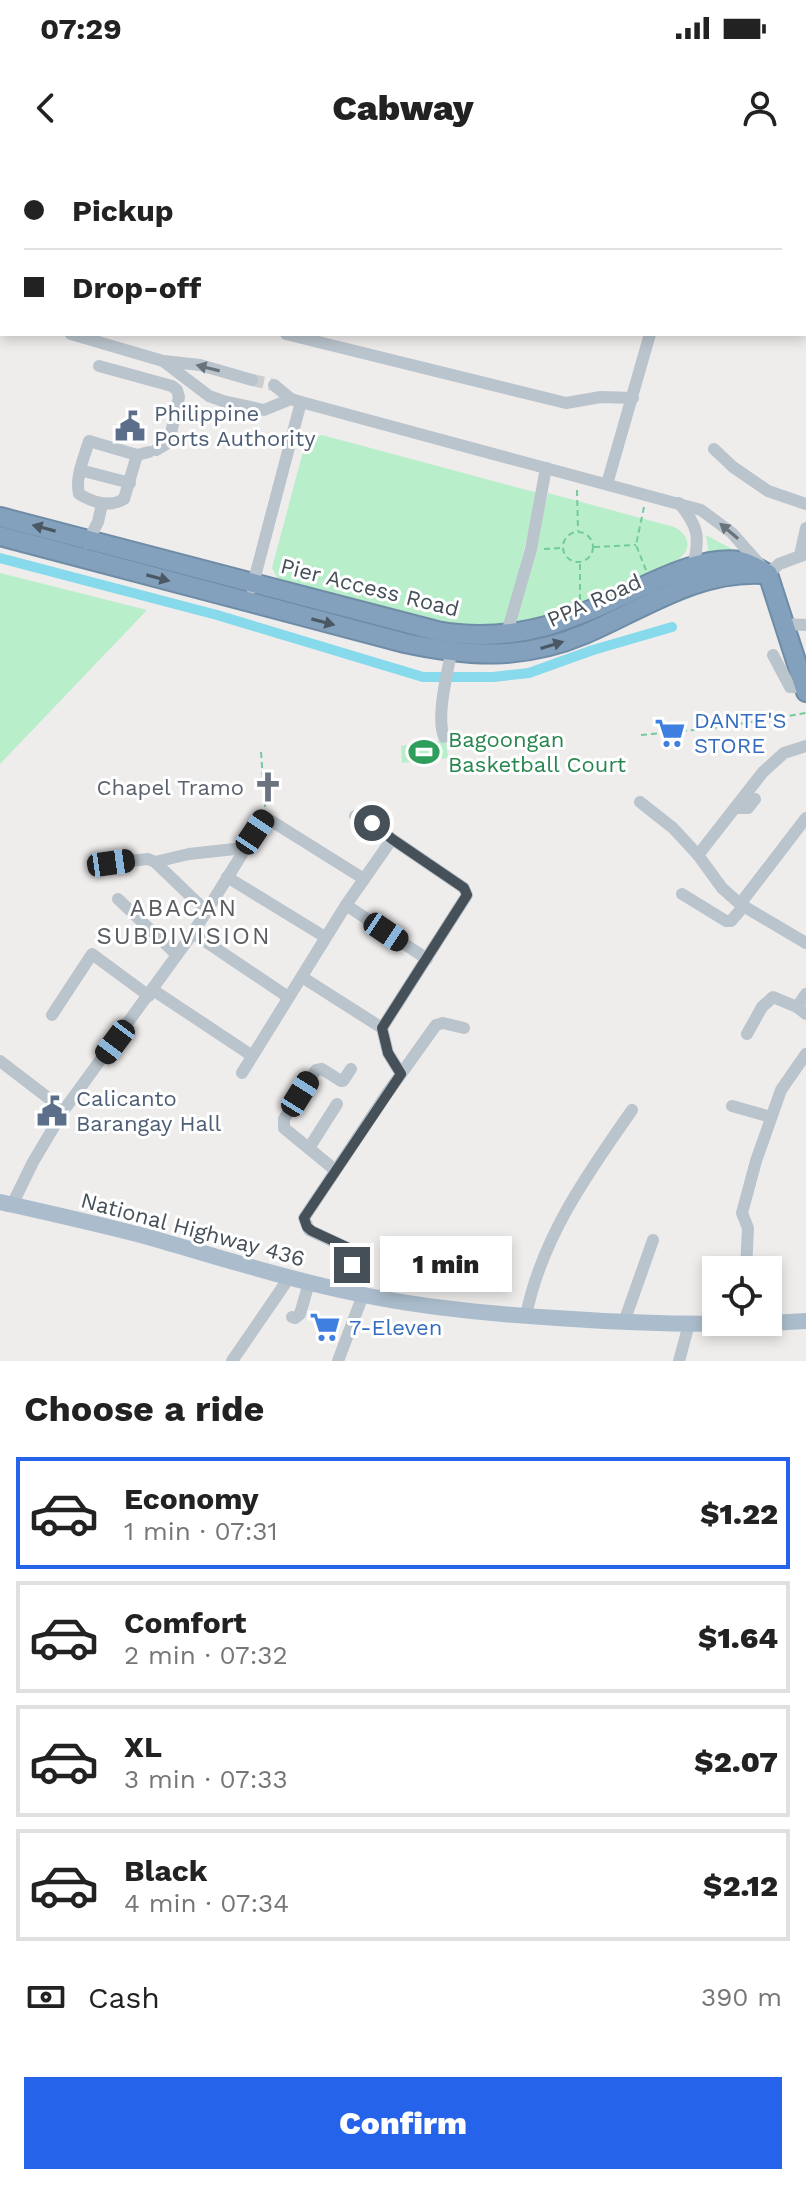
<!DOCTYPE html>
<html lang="en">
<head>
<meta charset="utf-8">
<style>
  :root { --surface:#fff; --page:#f6f6f6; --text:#222; --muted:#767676; --line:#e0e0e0; --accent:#2563eb }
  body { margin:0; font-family:"Work Sans",sans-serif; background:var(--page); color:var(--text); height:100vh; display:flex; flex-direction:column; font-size:30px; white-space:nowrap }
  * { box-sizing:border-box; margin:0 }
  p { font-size:26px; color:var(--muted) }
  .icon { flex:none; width:44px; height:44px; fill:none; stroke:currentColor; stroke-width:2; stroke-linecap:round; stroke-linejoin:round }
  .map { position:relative; height:1201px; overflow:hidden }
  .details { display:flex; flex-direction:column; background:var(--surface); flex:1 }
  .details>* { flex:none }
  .banner { position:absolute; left:0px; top:0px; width:806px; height:176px; box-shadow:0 4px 12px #0003; display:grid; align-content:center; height:176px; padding:0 24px; background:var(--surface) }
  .fabs { position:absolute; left:702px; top:1096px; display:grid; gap:16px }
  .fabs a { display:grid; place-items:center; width:80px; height:80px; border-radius:0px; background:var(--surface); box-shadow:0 4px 12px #0003; font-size:40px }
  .end { position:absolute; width:36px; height:36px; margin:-18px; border:10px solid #455059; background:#fff; box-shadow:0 0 0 4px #fff }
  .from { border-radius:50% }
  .bubble { position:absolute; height:56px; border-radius:0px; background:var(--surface); box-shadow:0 4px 12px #0003; font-size:26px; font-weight:800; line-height:56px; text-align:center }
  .car { position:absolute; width:24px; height:48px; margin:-24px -12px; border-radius:10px; box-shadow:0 0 6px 2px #0007; background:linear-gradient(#222 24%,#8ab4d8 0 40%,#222 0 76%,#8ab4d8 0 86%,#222 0) }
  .banner b { display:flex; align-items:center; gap:28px; height:76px; font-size:30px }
  .banner b+b { border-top:2px solid var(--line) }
  .banner i { width:20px; height:20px; background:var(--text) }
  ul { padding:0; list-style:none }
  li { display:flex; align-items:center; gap:24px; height:112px; margin:0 16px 12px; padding:0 8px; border:4px solid var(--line); border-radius:0px }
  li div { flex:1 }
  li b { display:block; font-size:30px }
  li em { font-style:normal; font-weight:800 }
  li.current { border-color:var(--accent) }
  li>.icon { width:72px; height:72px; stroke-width:1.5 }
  h2 { padding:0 24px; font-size:36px; line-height:96px }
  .pay { display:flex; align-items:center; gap:20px; height:88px; padding:0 24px; font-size:30px }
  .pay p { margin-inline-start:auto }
  .action { display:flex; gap:16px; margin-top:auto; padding:16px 24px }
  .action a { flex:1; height:92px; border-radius:0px; background:var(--accent); color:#fff; font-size:32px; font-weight:800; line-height:92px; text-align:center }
  .status { display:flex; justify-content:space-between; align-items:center; height:56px; padding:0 40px; background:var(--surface); direction:ltr }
  .status svg { height:22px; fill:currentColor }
  header { display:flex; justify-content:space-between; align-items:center; height:104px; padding:0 24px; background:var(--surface); font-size:36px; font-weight:800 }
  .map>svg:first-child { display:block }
  .green { fill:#b9eecb }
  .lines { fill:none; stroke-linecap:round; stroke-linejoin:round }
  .canal { stroke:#86daeb; stroke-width:10 }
  .minor-tunnel { stroke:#cdcdcf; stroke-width:12; stroke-dasharray:12 6; stroke-linecap:butt }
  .highway-casing { stroke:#6f8ca7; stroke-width:22 }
  .path { stroke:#72cb9c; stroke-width:2; stroke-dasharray:6 4; stroke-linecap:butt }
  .minor { stroke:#bac4cc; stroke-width:12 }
  .major { stroke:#abbdcc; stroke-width:16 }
  .highway { stroke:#83a1bc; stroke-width:18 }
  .oneway { fill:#68737c }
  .oneway2 { fill:#4b5863 }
  .route { stroke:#455059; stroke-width:10 }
  .labels { text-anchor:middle; stroke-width:6; stroke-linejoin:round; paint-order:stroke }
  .service-label { font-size:22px; fill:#4e5e75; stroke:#fff; text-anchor:start }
  .street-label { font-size:22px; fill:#455059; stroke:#fff }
  .shop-label { font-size:22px; fill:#366cbe; stroke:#fff; text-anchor:start }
  .leisure-label { font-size:22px; fill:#27864d; stroke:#fff; text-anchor:start }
  .worship-label { font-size:22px; fill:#5b616d; stroke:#fff; text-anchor:end }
  .neighbourhood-label { font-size:24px; letter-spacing:2px; fill:#595d61; stroke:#fff }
</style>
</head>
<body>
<div class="status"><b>07:29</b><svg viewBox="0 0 49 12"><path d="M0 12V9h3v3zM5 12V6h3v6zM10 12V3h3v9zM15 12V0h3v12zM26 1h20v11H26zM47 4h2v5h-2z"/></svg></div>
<header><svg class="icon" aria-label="back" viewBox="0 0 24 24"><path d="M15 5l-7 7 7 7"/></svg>Cabway<svg class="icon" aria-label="person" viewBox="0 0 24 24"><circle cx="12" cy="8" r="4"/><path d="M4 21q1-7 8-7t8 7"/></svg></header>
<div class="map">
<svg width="806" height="1201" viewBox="0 0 806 1201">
  <rect width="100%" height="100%" fill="#efecec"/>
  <g class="green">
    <path d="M322 275 538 333 505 467 458 466 279 421 272 408 305 284 312 278Z"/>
    <path d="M548 333 674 367C686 373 693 385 682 396 673 407 655 409 643 415 620 425 599 438 575 447 556 455 535 459 515 464Z"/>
    <path d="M706 375 732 389 734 393 706 401 708 388Z"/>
    <path d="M0 413 147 450 0 604Z"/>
    <path d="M446 580 448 598 402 603 401 586Z"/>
  </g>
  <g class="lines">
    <path class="canal" d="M0 398 217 455 423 517H493L529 513 593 490 672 467"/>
    <path class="minor-tunnel" d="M252 220 274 225"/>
    <g class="highway-casing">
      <g id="highway">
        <path d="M0 357 437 471C475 478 516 475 553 464 573 457 592 450 611 441 648 425 699 395 740 401 750 403 759 409 768 414"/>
        <path d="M0 376 405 483C469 497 524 500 585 474 643 449 698 410 763 414"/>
        <path d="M768 414 806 532"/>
      </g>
    </g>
    <g class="path">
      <path d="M577 330 578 371"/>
      <path d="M644 347 636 385 646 410"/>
      <circle cx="578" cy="387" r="15"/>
      <path d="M594 387 636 385"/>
      <path d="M544 389 562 388"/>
      <path d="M580 440V403"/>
      <path d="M641 575 714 568 806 553"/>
      <path d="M261 592 265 647"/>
    </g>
    <g class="minor">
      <path d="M580 0 586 2"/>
      <path d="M772 0 779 2"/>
      <path d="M65 2V0"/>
      <path d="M77 2V0"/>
      <path d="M175 2V0"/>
      <path d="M804 9H806"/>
      <path d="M804 151H806"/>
      <path d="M0 154H2"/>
      <path d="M71 174 163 201 200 205 252 220"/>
      <path d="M286 174 566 243 601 237 633 238"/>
      <path d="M163 201 209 236 223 241 264 250 291 239"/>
      <path d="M99 206 172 226 177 230 179 237 170 278 166 284 156 290"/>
      <path d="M274 225 291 239 301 242 701 350 732 373 768 414 779 404 806 394"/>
      <path d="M714 289 733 307 768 331 806 344"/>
      <path d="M137 295 124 339C110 348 92 342 79 334 75 317 84 298 89 281L137 295 149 292"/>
      <path d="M80 310 130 323"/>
      <path d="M607 324 650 174"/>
      <path d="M679 343C699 367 700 377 693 407"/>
      <path d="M87 383 98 362 102 344"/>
      <path d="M800 395 806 368"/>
      <path d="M252 428 301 242"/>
      <path d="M784 464 806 465"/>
      <path d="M507 473 531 389 546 308"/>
      <path d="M773 495 790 527H805"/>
      <path d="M444 577C436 557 447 515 451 493"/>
      <path d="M640 642 673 668 698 695 722 728 740 744 806 783"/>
      <path d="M735 648H748L755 639"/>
      <path d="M355 656 372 663 392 679 464 728 467 735 382 868"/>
      <path d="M698 695 763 612 784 593 806 586"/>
      <path d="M155 702 189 694 244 688"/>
      <path d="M111 703 148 699 155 702 206 751"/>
      <path d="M227 717 325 777"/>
      <path d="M682 734 726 761H731L743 747"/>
      <path d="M118 739 177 795"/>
      <path d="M740 744 806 658"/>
      <path d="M346 745 427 799"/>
      <path d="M193 773 288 837"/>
      <path d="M302 817 382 868 388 893 401 914"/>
      <path d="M153 830 251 895"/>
      <path d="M797 847 806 834"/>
      <path d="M52 855 92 794 149 836"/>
      <path d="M747 874 762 847 773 837 797 847 806 854"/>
      <path d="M0 901 64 950"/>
      <path d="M242 913 346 745 392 679"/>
      <path d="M732 946 771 957"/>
      <path d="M309 988 337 944"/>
      <path d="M335 1010 284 968V959L316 910 322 909 341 921H343L351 909"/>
      <path d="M12 1045 33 1002 64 950 193 773 265 657 364 719"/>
      <path d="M746 1110 748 1068 742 1053 756 1001 781 930 806 894"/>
      <path d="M346 1132 354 1091 309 1070 304 1058 386 935 436 865 443 863 464 868"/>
      <path d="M526 1156C541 1079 587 1014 632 950"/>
      <path d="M292 1157 295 1158 300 1154 309 1123"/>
      <path d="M624 1162 653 1080"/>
      <path d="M232 1201 289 1118"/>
      <path d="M338 1201 363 1135"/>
      <path d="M679 1201 689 1164"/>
    </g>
    <path class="major" d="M0 1042C49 1053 99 1064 148 1077 218 1097 287 1119 359 1134 424 1148 491 1154 557 1158 640 1164 723 1166 806 1161"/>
    <use href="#highway" class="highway"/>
  </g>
  <defs><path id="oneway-solid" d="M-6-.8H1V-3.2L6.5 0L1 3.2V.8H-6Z" transform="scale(2)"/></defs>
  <g class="oneway">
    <use href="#oneway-solid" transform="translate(208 208) rotate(-166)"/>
    <use href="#oneway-solid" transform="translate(729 371) rotate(-140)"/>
  </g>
  <g class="oneway2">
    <use href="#oneway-solid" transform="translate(44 368) rotate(-165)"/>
    <use href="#oneway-solid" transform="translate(158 418) rotate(15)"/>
    <use href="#oneway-solid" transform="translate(323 462) rotate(15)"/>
    <use href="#oneway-solid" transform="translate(552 485) rotate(-17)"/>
  </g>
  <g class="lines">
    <path class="route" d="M352 1105 355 1093 353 1090 312 1071 307 1067 304 1058 401 914 388 893 382 868 467 735 464 728 392 679 372 663"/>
  </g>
  <defs>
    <g id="civic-bare" transform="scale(2.4)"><path d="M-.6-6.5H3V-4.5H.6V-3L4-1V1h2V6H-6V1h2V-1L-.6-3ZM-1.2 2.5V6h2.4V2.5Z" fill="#5c6f8a" stroke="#fff" stroke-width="2.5" paint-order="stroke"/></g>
    <g id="supermarket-bare" transform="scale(2.4)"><path d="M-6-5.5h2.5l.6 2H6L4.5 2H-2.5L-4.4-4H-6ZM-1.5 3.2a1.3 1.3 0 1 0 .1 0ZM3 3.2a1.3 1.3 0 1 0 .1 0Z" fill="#3f7fe0" stroke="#fff" stroke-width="2.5" paint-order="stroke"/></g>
    <g id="stadium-bare" transform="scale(2.4)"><path d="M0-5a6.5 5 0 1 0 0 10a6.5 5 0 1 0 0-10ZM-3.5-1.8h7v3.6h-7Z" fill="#2e9e5b" stroke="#fff" stroke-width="2.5" paint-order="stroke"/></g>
    <g id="church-bare" transform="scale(2.4)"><path d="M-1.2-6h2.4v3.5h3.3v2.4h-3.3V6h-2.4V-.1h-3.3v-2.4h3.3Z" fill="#6b7280" stroke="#fff" stroke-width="2.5" paint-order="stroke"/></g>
  </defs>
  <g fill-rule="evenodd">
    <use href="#civic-bare" x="130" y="266"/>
    <use href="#supermarket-bare" x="670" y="573"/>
    <use href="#stadium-bare" x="424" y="592"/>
    <use href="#church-bare" x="268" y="627"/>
    <use href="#civic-bare" x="52" y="951"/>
    <use href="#supermarket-bare" x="325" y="1167"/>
  </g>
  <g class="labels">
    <g class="service-label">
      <text x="154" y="261">Philippine<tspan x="154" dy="25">Ports Authority</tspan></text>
      <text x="76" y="946">Calicanto<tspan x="76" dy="25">Barangay Hall</tspan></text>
    </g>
    <g class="street-label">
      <text transform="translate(370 427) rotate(14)" y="8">Pier Access Road</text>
      <text transform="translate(594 440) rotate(-24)" y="8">PPA Road</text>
      <text transform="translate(193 1069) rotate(15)" y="8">National Highway 436</text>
    </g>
    <g class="shop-label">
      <text x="694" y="568">DANTE'S<tspan x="694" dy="25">STORE</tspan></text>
      <text x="349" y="1175">7-Eleven</text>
    </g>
    <g class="leisure-label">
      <text x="448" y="587">Bagoongan<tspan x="448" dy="25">Basketball Court</tspan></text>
    </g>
    <g class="worship-label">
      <text x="244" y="635">Chapel Tramo</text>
    </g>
    <g class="neighbourhood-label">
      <text x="184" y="756">ABACAN<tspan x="184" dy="28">SUBDIVISION</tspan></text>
    </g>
  </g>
</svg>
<div class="fabs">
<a><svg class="icon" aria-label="locate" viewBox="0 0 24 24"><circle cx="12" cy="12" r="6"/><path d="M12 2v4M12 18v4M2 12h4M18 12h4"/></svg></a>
</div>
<i class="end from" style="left:372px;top:663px"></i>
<i class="end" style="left:352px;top:1105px"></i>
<div class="bubble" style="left:380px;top:1076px;width:132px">1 min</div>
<i class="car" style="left:255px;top:672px;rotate:34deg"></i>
<i class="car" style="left:111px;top:703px;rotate:82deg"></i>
<i class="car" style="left:386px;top:772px;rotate:124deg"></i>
<i class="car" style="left:115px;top:882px;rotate:217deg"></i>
<i class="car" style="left:300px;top:934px;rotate:32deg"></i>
<div class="banner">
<b><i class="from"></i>Pickup</b>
<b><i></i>Drop-off</b>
</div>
</div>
<section class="details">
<h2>Choose a ride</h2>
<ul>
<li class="current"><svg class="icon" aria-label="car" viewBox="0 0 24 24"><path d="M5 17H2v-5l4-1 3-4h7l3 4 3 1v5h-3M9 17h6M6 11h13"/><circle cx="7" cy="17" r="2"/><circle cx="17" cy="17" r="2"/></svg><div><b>Economy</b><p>1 min · 07:31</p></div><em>$1.22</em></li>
<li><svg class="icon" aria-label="car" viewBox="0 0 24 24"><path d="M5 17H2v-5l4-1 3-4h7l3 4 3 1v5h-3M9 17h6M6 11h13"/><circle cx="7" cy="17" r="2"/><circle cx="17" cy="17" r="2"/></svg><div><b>Comfort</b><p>2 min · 07:32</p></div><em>$1.64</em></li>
<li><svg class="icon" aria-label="car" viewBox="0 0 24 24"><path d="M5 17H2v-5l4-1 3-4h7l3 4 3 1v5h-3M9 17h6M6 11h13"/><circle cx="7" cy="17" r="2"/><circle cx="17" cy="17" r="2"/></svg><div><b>XL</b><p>3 min · 07:33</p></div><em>$2.07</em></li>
<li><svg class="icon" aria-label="car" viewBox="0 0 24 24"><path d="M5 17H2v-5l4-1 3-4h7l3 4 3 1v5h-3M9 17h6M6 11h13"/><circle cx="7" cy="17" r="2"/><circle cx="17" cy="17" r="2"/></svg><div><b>Black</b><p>4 min · 07:34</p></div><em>$2.12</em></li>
</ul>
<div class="pay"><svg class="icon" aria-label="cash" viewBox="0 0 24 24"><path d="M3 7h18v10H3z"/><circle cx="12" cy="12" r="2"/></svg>Cash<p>390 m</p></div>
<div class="action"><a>Confirm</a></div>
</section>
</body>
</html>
